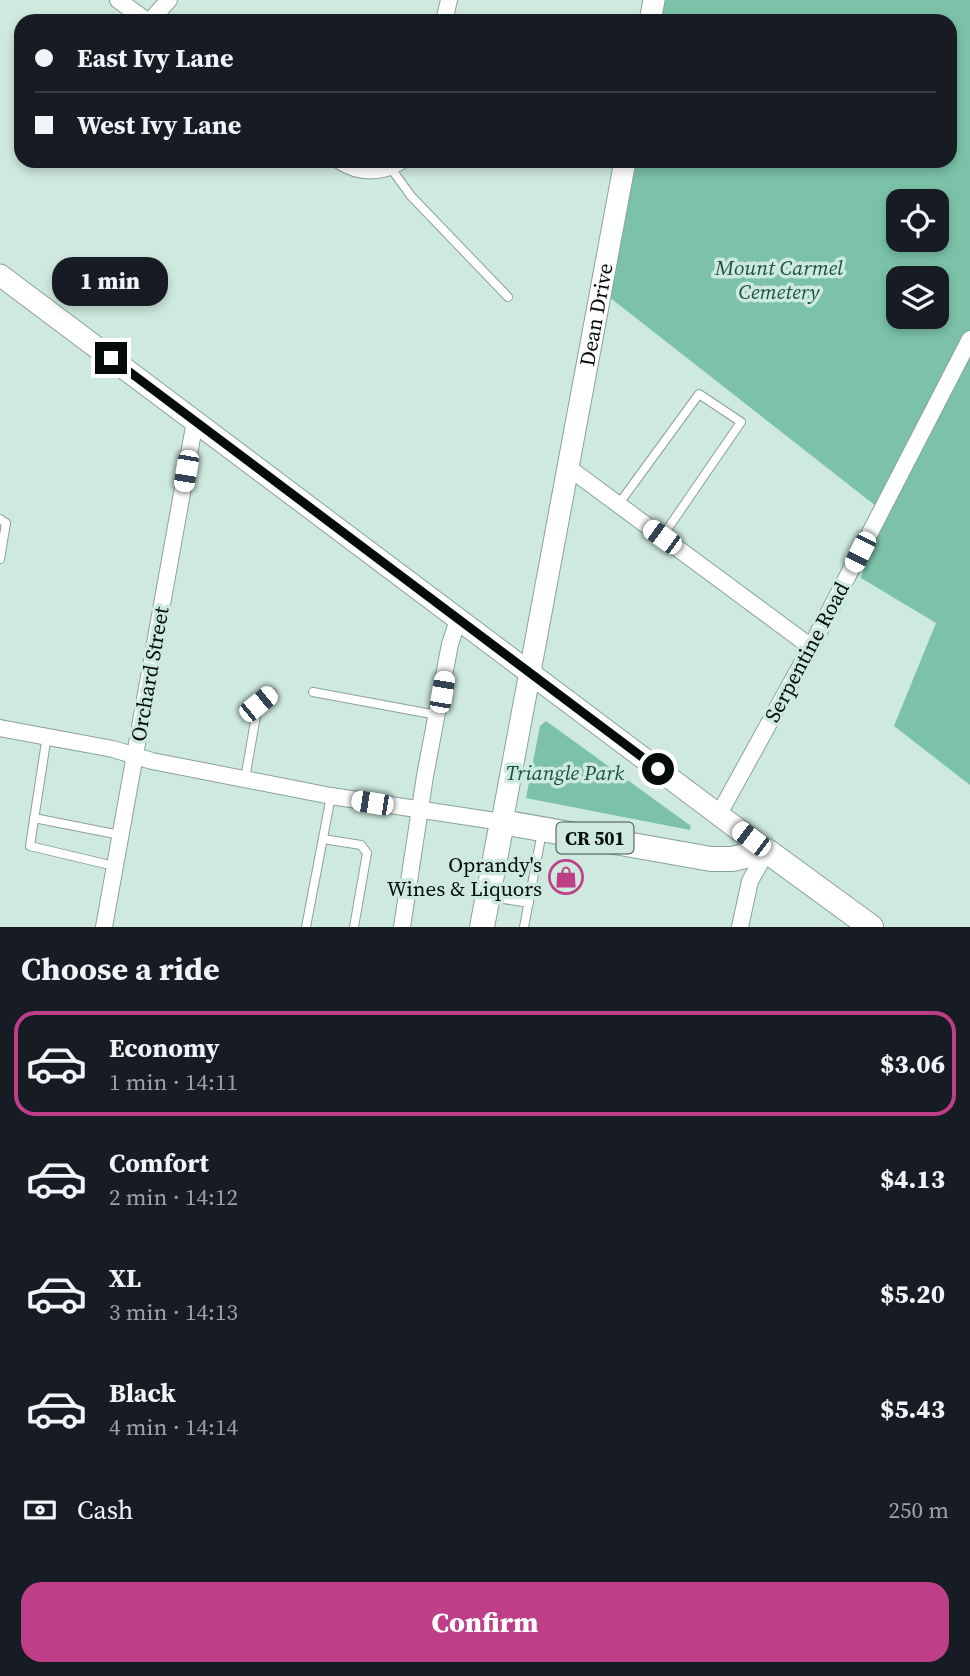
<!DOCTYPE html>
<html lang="en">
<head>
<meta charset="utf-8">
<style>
  :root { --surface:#171b24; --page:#20242c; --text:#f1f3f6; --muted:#9ea1a6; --line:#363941; --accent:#bf3e88 }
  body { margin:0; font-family:"Source Serif 4",serif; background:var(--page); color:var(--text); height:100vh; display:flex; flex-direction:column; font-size:26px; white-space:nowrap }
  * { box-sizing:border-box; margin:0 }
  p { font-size:23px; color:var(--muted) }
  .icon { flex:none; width:38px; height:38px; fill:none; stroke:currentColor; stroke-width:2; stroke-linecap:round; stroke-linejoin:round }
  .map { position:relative; height:927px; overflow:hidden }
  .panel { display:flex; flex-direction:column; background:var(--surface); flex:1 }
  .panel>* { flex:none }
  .banner { position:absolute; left:14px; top:14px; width:943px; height:154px; border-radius:21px; box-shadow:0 4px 10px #0003; display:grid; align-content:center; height:154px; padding:0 21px; background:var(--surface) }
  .buttons { position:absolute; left:886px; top:189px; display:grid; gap:14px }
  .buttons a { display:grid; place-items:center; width:63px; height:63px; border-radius:14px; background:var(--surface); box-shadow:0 4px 10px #0003; font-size:35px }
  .end { position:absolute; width:32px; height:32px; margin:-16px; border:9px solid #050d0a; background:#fff; box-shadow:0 0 0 4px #fff }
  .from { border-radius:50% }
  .bubble { position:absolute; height:49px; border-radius:21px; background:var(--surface); box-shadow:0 4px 10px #0003; font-size:23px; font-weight:800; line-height:49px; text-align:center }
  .car { position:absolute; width:21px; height:42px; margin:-21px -10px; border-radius:9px; box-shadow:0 0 5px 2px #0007; background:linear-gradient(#fff 24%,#345 0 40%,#fff 0 76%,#345 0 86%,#fff 0) }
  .banner b { display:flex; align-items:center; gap:24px; height:66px; font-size:26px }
  .banner b+b { border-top:2px solid var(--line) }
  .banner i { width:18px; height:18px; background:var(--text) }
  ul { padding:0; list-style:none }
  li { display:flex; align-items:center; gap:21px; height:105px; margin:0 14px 10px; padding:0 7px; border:4px solid transparent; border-radius:21px }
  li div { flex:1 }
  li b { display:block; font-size:26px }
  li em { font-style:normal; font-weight:800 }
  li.on { border-color:var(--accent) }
  li>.icon { width:63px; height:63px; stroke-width:1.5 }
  h2 { padding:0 21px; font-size:32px; line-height:84px }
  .pay { display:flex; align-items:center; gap:18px; height:77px; padding:0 21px; font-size:26px }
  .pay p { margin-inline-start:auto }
  .cta { display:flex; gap:14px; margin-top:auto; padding:14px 21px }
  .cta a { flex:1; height:80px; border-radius:21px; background:var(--accent); color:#fff; font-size:28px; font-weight:800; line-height:80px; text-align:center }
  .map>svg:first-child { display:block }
  .green { fill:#7bc2a8; fill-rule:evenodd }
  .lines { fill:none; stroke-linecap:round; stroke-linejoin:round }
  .lane-casing { stroke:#89a398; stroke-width:10 }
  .street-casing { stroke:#89a398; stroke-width:18 }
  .secondary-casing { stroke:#89a398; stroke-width:23 }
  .primary-casing { stroke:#89a398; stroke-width:26 }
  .lane { stroke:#fff; stroke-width:8 }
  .street { stroke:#fff; stroke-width:16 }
  .secondary { stroke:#fff; stroke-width:21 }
  .primary { stroke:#fff; stroke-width:24 }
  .route { stroke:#050d0a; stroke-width:9 }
  .labels { text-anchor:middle; stroke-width:7; stroke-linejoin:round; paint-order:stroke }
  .shield { fill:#cee9de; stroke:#414f4a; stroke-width:2 }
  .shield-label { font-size:19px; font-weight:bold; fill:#050d0a }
  .park-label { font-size:21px; font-style:italic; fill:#195442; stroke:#cee9de }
  .street-label { font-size:21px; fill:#050d0a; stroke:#cee9de }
  .poi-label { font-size:21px; fill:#050d0a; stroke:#cee9de; text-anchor:end }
</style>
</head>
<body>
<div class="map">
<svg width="970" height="927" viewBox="0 0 970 927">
  <rect width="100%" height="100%" fill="#cee9de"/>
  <g class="green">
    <path d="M661 0H970V785L894 726 936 623 861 578 881 510 604 293 630 161H950V21H657ZM898 201H936V240H898ZM898 278H936V317H898Z"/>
    <path d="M546 721 691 826 690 830 526 798 540 726Z"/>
  </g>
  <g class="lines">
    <g class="lane-casing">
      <g id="lane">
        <path d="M390 167 411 196 508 297"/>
        <path d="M618 505 699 394 741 422 662 537"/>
        <path d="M0 519 6 523 0 559"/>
        <path d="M313 692 437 715"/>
        <path d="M47 735 30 846 114 866"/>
        <path d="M245 779 258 704 272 693"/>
        <path d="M34 818 120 835"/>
        <path d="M323 839 361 845 367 853 354 927"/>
        <path d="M490 897 529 903"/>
        <path d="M306 927 331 796"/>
        <path d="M524 927 542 832"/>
      </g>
    </g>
    <g class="street-casing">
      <g id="street">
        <path d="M118 0 147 21"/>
        <path d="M150 21 169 0"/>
        <path d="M444 21 449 0"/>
        <path d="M340 161C359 174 383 173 401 161"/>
        <path d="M569 468 811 647"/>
        <path d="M0 728 113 749 152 761 331 796 502 822"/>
        <path d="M719 814 811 647 970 339"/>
        <path d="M104 927 195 421"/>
        <path d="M402 927 425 776 450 644 458 620"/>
        <path d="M740 927 750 881 767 851"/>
      </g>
    </g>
    <g class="secondary-casing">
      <g id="secondary">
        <path d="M650 21 654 0"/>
        <path d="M0 275 767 851"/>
        <path id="s1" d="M502 822 625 161"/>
      </g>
    </g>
    <g class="primary-casing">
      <path id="primary" d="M482 927 502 822 711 859H732L767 851 871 927"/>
    </g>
    <use href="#lane" class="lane"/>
    <use href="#street" class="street"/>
    <use href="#secondary" class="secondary"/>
    <use href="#primary" class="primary"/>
  </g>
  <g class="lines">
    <path class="route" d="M111 358 658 769"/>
  </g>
  <defs>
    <g id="shop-ring" transform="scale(1.75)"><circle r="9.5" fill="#cee9de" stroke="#bf3e88" stroke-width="1.5"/><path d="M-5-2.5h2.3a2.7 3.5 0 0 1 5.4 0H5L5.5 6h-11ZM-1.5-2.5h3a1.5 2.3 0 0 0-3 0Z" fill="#bf3e88"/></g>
  </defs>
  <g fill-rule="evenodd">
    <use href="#shop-ring" x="566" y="877"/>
  </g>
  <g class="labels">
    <rect class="shield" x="556.5" y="822.5" width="77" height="31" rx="5"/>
    <g class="shield-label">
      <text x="595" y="845">CR 501</text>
    </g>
    <g class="park-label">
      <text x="779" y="275">Mount Carmel<tspan x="779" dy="24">Cemetery</tspan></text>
      <text x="565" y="780">Triangle Park</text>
    </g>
    <g class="street-label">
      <text dy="7" stroke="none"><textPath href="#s1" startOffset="516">Dean Drive</textPath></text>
      <text transform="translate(807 652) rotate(-62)" y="7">Serpentine Road</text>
      <text transform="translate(150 674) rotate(-80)" y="7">Orchard Street</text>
    </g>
    <g class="poi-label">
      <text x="542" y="872">Oprandy's<tspan x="542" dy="24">Wines &amp; Liquors</tspan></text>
    </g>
  </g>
</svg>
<div class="buttons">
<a><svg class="icon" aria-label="locate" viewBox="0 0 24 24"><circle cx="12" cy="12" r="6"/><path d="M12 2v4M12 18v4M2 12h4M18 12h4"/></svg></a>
<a><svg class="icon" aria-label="layers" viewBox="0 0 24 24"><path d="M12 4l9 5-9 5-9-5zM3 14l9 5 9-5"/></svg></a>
</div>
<i class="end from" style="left:658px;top:769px"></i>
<i class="end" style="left:111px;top:358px"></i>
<div class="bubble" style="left:52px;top:257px;width:116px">1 min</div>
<i class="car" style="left:186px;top:471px;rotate:190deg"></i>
<i class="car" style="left:662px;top:537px;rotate:306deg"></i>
<i class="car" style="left:860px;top:552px;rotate:207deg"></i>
<i class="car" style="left:442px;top:692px;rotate:10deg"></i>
<i class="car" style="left:258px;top:704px;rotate:51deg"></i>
<i class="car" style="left:372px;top:803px;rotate:279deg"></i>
<i class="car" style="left:751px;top:839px;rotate:307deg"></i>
<div class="banner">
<b><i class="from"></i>East Ivy Lane</b>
<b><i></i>West Ivy Lane</b>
</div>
</div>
<section class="panel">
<h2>Choose a ride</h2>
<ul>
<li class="on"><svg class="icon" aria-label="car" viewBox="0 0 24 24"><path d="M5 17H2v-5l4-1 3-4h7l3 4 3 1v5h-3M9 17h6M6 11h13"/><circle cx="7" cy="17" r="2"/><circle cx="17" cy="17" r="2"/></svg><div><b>Economy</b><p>1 min · 14:11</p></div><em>$3.06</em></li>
<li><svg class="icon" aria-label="car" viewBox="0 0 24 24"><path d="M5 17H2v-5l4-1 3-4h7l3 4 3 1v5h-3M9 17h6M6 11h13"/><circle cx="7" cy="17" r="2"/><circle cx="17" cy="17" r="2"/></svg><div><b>Comfort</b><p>2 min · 14:12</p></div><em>$4.13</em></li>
<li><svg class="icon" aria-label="car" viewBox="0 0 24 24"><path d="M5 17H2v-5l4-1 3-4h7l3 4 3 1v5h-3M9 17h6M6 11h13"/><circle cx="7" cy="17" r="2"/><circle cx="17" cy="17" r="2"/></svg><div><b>XL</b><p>3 min · 14:13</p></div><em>$5.20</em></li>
<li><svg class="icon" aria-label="car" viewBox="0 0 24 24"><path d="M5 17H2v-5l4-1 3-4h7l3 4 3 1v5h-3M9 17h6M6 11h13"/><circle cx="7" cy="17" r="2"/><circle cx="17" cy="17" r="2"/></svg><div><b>Black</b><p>4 min · 14:14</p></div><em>$5.43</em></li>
</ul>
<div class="pay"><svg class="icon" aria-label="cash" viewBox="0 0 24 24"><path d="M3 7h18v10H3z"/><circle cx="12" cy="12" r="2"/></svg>Cash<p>250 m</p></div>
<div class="cta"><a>Confirm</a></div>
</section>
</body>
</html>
